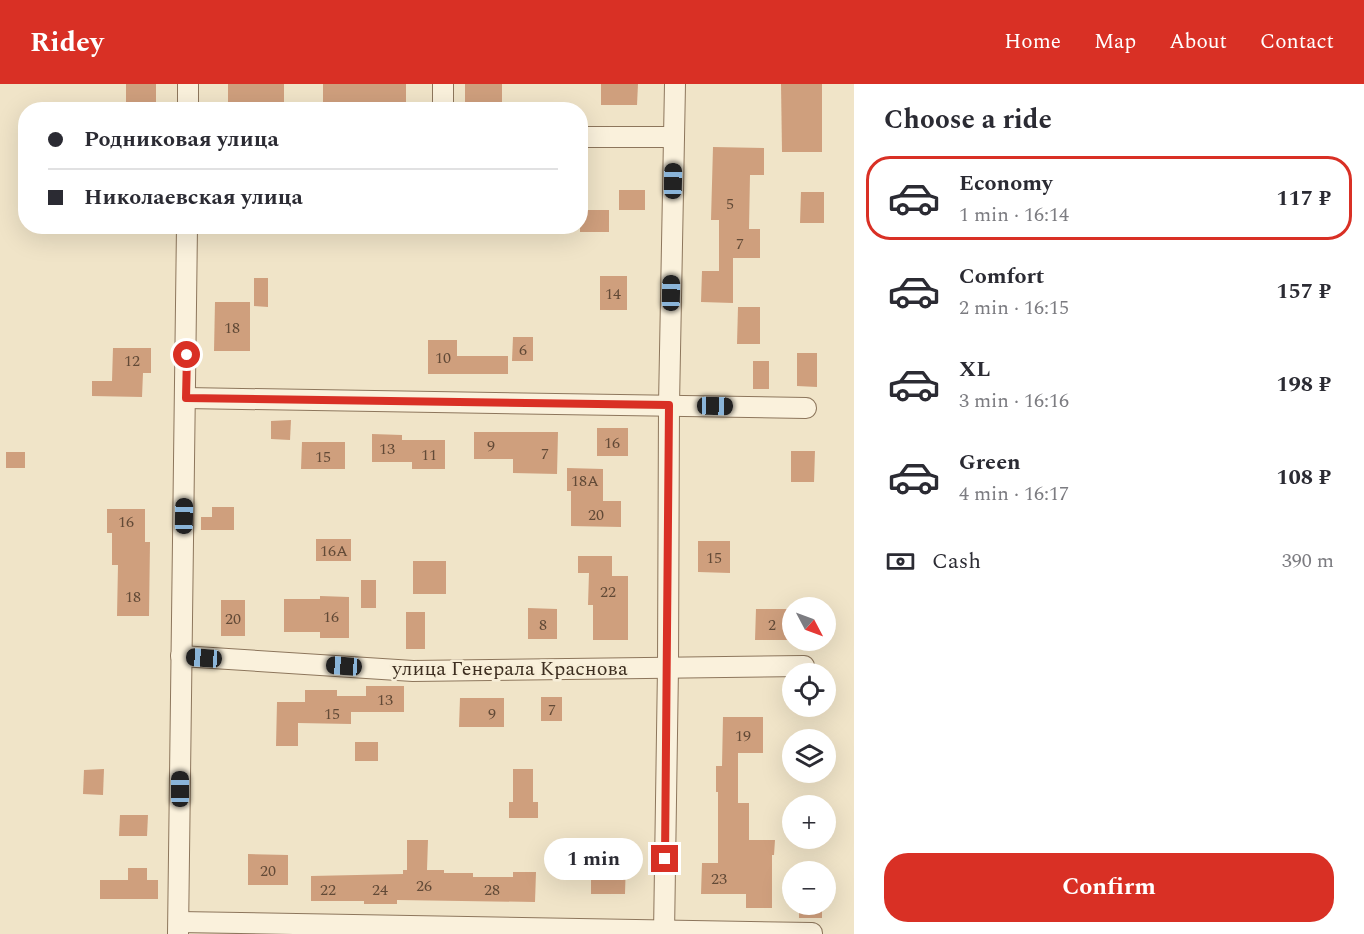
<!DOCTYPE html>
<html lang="en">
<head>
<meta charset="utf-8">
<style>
  :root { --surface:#fff; --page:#f2f2f3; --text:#2b2b33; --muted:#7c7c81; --line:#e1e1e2; --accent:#d93025 }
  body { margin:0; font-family:Spectral,serif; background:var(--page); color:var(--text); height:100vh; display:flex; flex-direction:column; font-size:22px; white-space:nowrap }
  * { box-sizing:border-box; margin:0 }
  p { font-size:20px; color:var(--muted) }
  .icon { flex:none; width:33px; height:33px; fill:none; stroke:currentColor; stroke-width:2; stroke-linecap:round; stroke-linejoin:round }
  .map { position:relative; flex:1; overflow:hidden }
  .sheet { display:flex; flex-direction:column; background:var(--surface); width:510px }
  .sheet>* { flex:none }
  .hud { position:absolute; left:18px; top:18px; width:570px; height:132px; border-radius:24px; box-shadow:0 6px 24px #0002; display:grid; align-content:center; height:132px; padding:0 30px; background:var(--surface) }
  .needle { width:39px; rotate:131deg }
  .buttons { position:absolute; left:782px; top:513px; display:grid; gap:12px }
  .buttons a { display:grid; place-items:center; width:54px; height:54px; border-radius:50%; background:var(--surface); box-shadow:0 6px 24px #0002; font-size:30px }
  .end { position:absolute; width:27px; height:27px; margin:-14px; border:8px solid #d93025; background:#fff; box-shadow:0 0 0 3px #fff }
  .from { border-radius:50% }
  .bubble { position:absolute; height:42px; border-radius:21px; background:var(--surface); box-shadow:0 6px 24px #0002; font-size:20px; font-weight:700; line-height:42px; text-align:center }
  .car { position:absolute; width:18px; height:36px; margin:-18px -9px; border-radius:8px; box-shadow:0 0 4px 2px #0007; background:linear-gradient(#222 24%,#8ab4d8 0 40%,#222 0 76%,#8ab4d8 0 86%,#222 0) }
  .hud b { display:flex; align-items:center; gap:21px; height:57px; font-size:22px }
  .hud b+b { border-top:2px solid var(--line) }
  .hud i { width:15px; height:15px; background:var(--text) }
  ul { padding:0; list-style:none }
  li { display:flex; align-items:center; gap:18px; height:84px; margin:0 12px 9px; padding:0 18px; border:3px solid transparent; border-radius:24px }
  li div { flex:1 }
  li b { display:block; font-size:22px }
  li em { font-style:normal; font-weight:700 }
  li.active { border-color:var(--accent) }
  li>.icon { width:54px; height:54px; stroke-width:1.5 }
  h2 { padding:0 30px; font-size:27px; line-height:72px }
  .pay { display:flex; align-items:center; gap:15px; height:66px; padding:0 30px; font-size:22px }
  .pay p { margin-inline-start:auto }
  .primary-button { display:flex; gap:12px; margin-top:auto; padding:12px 30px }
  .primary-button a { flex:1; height:69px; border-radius:24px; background:var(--accent); color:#fff; font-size:24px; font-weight:700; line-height:69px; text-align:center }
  header { display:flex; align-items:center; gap:36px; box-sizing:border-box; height:84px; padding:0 30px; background:var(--accent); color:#fff }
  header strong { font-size:28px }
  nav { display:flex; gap:33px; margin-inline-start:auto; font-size:21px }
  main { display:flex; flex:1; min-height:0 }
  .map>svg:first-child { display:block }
  .building { fill:#cf9f7d }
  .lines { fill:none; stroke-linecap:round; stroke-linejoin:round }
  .minor-casing { stroke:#8d765c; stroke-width:22 }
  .minor { stroke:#faf1dc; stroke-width:20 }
  .route { stroke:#d93025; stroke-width:8 }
  .labels { text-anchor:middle; stroke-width:5; stroke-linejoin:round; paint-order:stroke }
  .number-label { font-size:16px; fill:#624a37 }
  .street-label { font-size:20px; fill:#3d2e20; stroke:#f7eed8 }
</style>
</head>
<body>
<header>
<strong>Ridey</strong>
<nav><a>Home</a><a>Map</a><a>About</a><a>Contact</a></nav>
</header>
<main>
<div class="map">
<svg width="854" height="850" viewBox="0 0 854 850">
  <rect width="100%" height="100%" fill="#f0e4c8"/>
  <g class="building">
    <rect x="126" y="0" width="30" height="26"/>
    <path d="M228 0H284V20H267L266 26H242V20H228Z"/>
    <path d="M323 0H406V21L323 20Z"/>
    <rect x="465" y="0" width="37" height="25"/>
    <path d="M601 0H638L637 21H601Z"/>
    <path d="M781 0H822V68H782Z"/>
    <path d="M713 63 764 64V91H750L749 145H760V174H733V219L701 218 702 187H719V136H711Z"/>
    <rect x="619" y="106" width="26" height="20"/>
    <path d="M801 108H824V139H800Z"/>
    <rect x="580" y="126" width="29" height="22"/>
    <rect x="600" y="192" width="27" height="34"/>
    <path d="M254 194H268V223L254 222Z"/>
    <path d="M215 218H250V267H214Z"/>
    <path d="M738 223H760V260H737Z"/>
    <path d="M513 253H533V277H512Z"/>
    <path d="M428 256H457V272H508V290H428Z"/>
    <path d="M113 264H151V289H143L142 313 92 312V297H112Z"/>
    <path d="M797 269H817V303L797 302Z"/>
    <rect x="753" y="277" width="16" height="28"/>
    <path d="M291 336 290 356 271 355V337Z"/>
    <rect x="597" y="344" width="31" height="28"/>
    <path d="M474 348H558L557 390 513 389V375H474Z"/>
    <path d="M372 350 402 351V356H445V385H412V378H372Z"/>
    <path d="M302 358H345V385H301Z"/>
    <path d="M791 367H815L814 398H791Z"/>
    <rect x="6" y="368" width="19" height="16"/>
    <path d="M567 384 603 385V417H621V443L571 442V407H567Z"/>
    <path d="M212 423H234V446H201V433H212Z"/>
    <path d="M107 425H145V458H150L149 532H117L118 481H112V449H107Z"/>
    <rect x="316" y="455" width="35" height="22"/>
    <path d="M698 457H730V489L698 488Z"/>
    <path d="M578 472H612V492H628V556H593V521H588L589 489H578Z"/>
    <rect x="413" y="477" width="33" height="33"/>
    <rect x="361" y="496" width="15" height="28"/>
    <path d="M320 512 349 513V554H320V548H284V515H320Z"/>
    <rect x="221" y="516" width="24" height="36"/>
    <path d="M528 524 557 525V555H528Z"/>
    <path d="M756 525H789L788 556H755Z"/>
    <rect x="406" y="528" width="19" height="37"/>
    <path d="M366 602H404V628H351V640L298 639V662H276L277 618H305V606H337V612H366Z"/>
    <rect x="541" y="613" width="21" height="24"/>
    <path d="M460 614H504V643H459Z"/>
    <path d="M723 633H763V669H738V719H749V756H775L774 771H772V824H746V810H701L702 779H718V708H716V682H722Z"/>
    <rect x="355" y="658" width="23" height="19"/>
    <path d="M104 685 103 711 83 710 84 686Z"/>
    <path d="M513 685H533V718H538V734H509V718H513Z"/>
    <path d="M120 731H148L147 752H119Z"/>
    <path d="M407 756H428L427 786H444V789H473V793H513V788H536L535 818 397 816V820H364V817H311V792L403 790V786H407Z"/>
    <path d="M248 770 288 771V801H248Z"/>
    <path d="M591 776H626L625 810H591Z"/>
    <path d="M128 784H147V796H158V815H100V796H128Z"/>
    <rect x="799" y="820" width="23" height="14"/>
  </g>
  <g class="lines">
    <g class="minor-casing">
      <g id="minor">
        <path d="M443 0V26"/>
        <path d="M188 26V0"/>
        <path d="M580 53H674"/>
        <path d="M186 314 806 324"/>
        <path d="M181 572 413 587 804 582"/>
        <path d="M179 838 812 849"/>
        <path d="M178 850 187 142"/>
        <path d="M664 850 668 583 669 321 675 0"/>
      </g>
    </g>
    <use href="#minor" class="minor"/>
  </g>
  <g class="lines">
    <path class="route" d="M187 271 186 314 669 321 665 775"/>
  </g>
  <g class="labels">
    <g class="number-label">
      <text x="730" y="125">5</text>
      <text x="740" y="165">7</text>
      <text x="613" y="215">14</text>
      <text x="232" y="249">18</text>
      <text x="523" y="271">6</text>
      <text x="443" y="279">10</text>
      <text x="132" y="282">12</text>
      <text x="612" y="364">16</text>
      <text x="491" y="367">9</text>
      <text x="387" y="370">13</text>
      <text x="545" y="375">7</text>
      <text x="429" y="376">11</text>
      <text x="323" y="378">15</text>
      <text x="585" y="402">18А</text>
      <text x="596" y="436">20</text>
      <text x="126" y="443">16</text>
      <text x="334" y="472">16А</text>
      <text x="714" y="479">15</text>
      <text x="608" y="513">22</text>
      <text x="133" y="518">18</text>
      <text x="331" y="538">16</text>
      <text x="233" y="540">20</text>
      <text x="543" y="546">8</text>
      <text x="772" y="546">2</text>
      <text x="385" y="621">13</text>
      <text x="552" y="631">7</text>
      <text x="332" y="635">15</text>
      <text x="492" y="635">9</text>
      <text x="743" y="657">19</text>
      <text x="268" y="792">20</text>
      <text x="719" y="800">23</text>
      <text x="424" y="807">26</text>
      <text x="328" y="811">22</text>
      <text x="380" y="811">24</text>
      <text x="492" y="811">28</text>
    </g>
    <g class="street-label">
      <text x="510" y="591">улица Генерала Краснова</text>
    </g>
  </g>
</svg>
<div class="buttons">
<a><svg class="needle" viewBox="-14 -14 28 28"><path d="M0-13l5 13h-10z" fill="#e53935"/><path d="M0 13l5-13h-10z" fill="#7c7c81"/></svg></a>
<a><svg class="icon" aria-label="locate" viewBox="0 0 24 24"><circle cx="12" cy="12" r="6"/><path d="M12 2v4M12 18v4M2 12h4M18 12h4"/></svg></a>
<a><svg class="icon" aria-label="layers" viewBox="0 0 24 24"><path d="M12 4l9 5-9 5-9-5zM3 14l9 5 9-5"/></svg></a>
<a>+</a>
<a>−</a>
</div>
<i class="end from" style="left:187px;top:271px"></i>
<i class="end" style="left:665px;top:775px"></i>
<div class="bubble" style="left:544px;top:754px;width:99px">1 min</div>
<i class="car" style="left:673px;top:97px;rotate:1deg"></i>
<i class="car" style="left:671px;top:209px;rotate:1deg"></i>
<i class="car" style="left:715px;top:322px;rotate:91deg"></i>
<i class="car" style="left:184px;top:432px;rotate:1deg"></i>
<i class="car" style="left:204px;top:574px;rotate:274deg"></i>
<i class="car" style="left:344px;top:582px;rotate:274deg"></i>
<i class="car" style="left:180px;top:705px;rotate:0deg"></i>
<div class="hud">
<b><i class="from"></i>Родниковая улица</b>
<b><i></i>Николаевская улица</b>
</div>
</div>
<section class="sheet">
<h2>Choose a ride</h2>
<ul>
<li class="active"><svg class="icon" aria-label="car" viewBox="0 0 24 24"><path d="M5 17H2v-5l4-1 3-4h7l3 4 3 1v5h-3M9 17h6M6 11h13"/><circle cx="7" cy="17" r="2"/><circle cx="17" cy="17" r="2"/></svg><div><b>Economy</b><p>1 min · 16:14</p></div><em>117 ₽</em></li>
<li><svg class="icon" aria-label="car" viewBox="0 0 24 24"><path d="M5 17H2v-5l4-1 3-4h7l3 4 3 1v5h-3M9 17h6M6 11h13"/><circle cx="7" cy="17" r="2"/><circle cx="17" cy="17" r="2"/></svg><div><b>Comfort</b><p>2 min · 16:15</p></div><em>157 ₽</em></li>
<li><svg class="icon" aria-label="car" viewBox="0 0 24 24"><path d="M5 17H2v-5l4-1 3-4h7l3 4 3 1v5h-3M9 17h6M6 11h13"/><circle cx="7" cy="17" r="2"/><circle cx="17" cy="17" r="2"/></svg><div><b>XL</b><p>3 min · 16:16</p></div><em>198 ₽</em></li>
<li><svg class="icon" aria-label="car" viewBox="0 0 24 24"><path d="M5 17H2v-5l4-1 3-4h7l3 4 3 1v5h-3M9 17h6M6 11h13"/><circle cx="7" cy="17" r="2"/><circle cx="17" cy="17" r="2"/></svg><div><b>Green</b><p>4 min · 16:17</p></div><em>108 ₽</em></li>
</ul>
<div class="pay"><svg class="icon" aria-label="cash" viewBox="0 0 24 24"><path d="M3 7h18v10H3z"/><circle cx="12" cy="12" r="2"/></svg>Cash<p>390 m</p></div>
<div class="primary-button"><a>Confirm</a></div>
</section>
</main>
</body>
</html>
